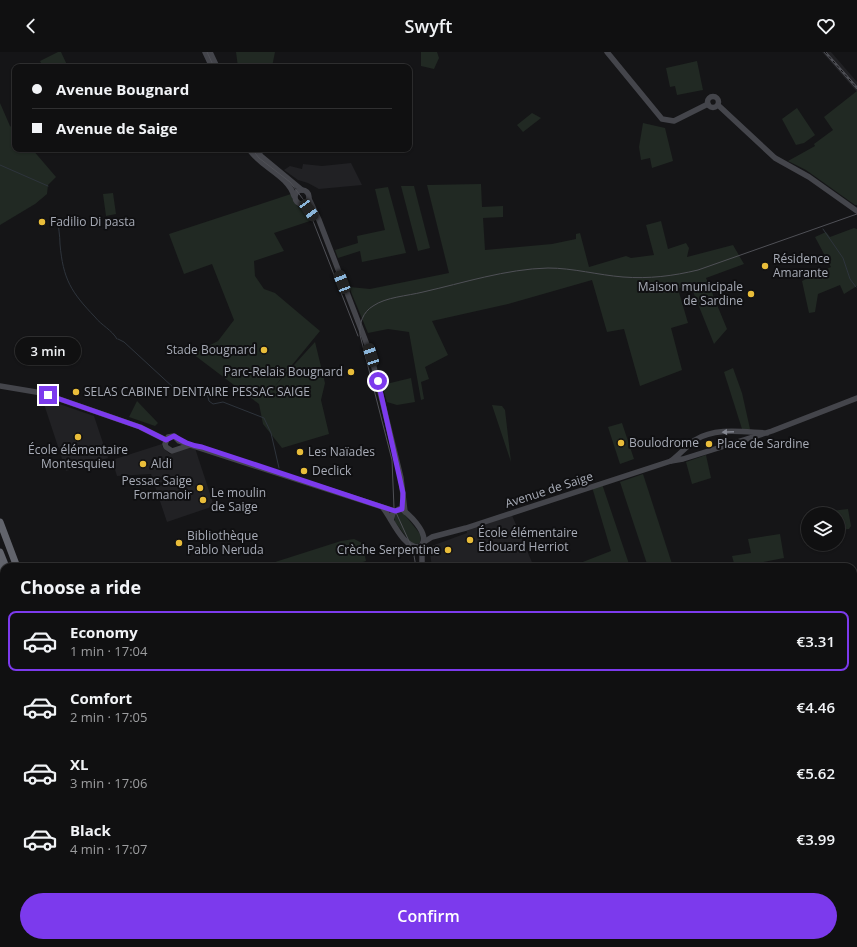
<!DOCTYPE html>
<html lang="en">
<head>
<meta charset="utf-8">
<style>
  :root { --surface:#101011; --page:#19191a; --text:#f1f3f6; --muted:#9c9d9f; --line:#303031; --accent:#7c3aed }
  body { margin:0; font-family:"Open Sans",sans-serif; background:var(--page); color:var(--text); height:100vh; display:flex; flex-direction:column; font-size:15px; white-space:nowrap }
  * { box-sizing:border-box; margin:0 }
  p { font-size:13px; color:var(--muted) }
  .icon { flex:none; width:22px; height:22px; fill:none; stroke:currentColor; stroke-width:2; stroke-linecap:round; stroke-linejoin:round }
  .map { position:relative; flex:1; overflow:hidden }
  .details { position:absolute; left:0px; top:511px; width:857px; height:384px; display:flex; flex-direction:column; background:var(--surface); border-radius:12px 12px 0 0; box-shadow:0 1px 3px #0004,0 0 0 1px var(--line) }
  .details>* { flex:none }
  .top-card { position:absolute; left:12px; top:12px; width:400px; height:88px; border-radius:8px; box-shadow:0 1px 3px #0004,0 0 0 1px var(--line); display:grid; align-content:center; height:88px; padding:0 20px; background:var(--surface) }
  .tools { position:absolute; left:801px; top:455px; display:grid; gap:8px }
  .tools a { display:grid; place-items:center; width:44px; height:44px; border-radius:50%; background:var(--surface); box-shadow:0 1px 3px #0004,0 0 0 1px var(--line); font-size:20px }
  .end { position:absolute; width:18px; height:18px; margin:-9px; border:5px solid #7c3aed; background:#fff; box-shadow:0 0 0 2px #fff }
  .from { border-radius:50% }
  .bubble { position:absolute; height:28px; border-radius:14px; background:var(--surface); box-shadow:0 1px 3px #0004,0 0 0 1px var(--line); font-size:13px; font-weight:600; line-height:28px; text-align:center }
  .car { position:absolute; width:12px; height:24px; margin:-12px -6px; border-radius:5px; box-shadow:0 0 3px 1px #0007; background:linear-gradient(#222 24%,#8ab4d8 0 40%,#222 0 76%,#8ab4d8 0 86%,#222 0) }
  .top-card b { display:flex; align-items:center; gap:14px; height:38px; font-size:15px }
  .top-card b+b { border-top:1px solid var(--line) }
  .top-card i { width:10px; height:10px; background:var(--text) }
  ul { padding:0; list-style:none }
  li { display:flex; align-items:center; gap:12px; height:60px; margin:0 8px 6px; padding:0 12px; border:2px solid transparent; border-radius:8px }
  li div { flex:1 }
  li b { display:block; font-size:15px }
  li em { font-style:normal; font-weight:600 }
  li.selected { border-color:var(--accent) }
  li>.icon { width:36px; height:36px; stroke-width:1.5 }
  h2 { padding:0 20px; font-size:18px; line-height:48px }
  .action { display:flex; gap:8px; margin-top:auto; padding:8px 20px }
  .action a { flex:1; height:46px; border-radius:24px; background:var(--accent); color:#fff; font-size:16px; font-weight:600; line-height:46px; text-align:center }
  header { display:flex; justify-content:space-between; align-items:center; height:52px; padding:0 20px; background:var(--surface); font-size:18px; font-weight:600 }
  .map>svg:first-child { display:block }
  .built { fill:#212124 }
  .green { fill:#212923 }
  .lines { fill:none; stroke-linecap:round; stroke-linejoin:round }
  .stream { stroke:#2e343c; stroke-width:1 }
  .secondary { stroke:#44454b; stroke-width:5.5 }
  .highway { stroke:#62646c; stroke-width:7 }
  .tram { stroke:#4f5056; stroke-width:1 }
  .rail-casing { stroke:#4f5056; stroke-width:2.5 }
  .rail { stroke:#101012; stroke-width:1; stroke-dasharray:3; stroke-linecap:butt }
  .oneway { fill:#848791 }
  .route { stroke:#7c3aed; stroke-width:5 }
  .poi-dot { fill:#e9bd3a; stroke:#101012; stroke-width:1.5 }
  .labels { text-anchor:middle; stroke-width:4; stroke-linejoin:round; paint-order:stroke }
  .poi-label { font-size:12px; fill:#a7abb6; stroke:#101012; text-anchor:start }
  .street-label { font-size:12px; fill:#a7abb6; stroke:#101012 }
</style>
</head>
<body>
<header><svg class="icon" aria-label="back" viewBox="0 0 24 24"><path d="M15 5l-7 7 7 7"/></svg>Swyft<svg class="icon" aria-label="heart" viewBox="0 0 24 24"><path d="M12 20l-8-8c-3-5 5-10 8-4 3-6 11-1 8 4z"/></svg></header>
<div class="map">
<svg width="857" height="895" viewBox="0 0 857 895">
  <rect width="100%" height="100%" fill="#151517"/>
  <g class="built">
    <path d="M822 0H831L857 30V40Z"/>
    <path d="M351 111 362 133 319 137 308 131 298 128 284 118 290 114 302 117 303 112 322 114Z"/>
    <path d="M42 346 94 364 108 406 66 419Z"/>
    <path d="M162 392 163 396 170 402 184 396H195L214 454 167 470 151 422 117 424 112 408Z"/>
    <path d="M511 461 534 515H432L430 501H427L426 496 467 481 466 476Z"/>
    <path d="M853 693 857 694V754L853 758Z"/>
    <path d="M0 858 4 862V891H38L42 895H0Z"/>
    <path d="M721 891H766L764 895H728Z"/>
  </g>
  <g class="green">
    <path d="M58 0H61L68 15H43L40 9Z"/>
    <path d="M236 0H275L272 15H238Z"/>
    <path d="M421 0H437L439 6 434 17 421 14Z"/>
    <path d="M697 9 703 38 677 43 675 34 670 35 666 16Z"/>
    <path d="M857 39V153H855L806 118 788 109 815 94 814 92 833 78 824 65Z"/>
    <path d="M0 51 10 74 15 78V97H32L56 125 48 133 47 142 35 152 0 173Z"/>
    <path d="M797 56 815 83 804 91 796 93 782 67Z"/>
    <path d="M532 61 541 66 523 80 517 73Z"/>
    <path d="M643 71 665 76 673 109 652 116 650 106 641 108 639 95Z"/>
    <path d="M481 132 482 155 503 154V165L483 166 485 198 552 192 576 187V182L580 181 589 215 626 204 631 206 654 203 646 173 661 169 668 197 686 191 689 196 687 205 733 193 744 212 706 226 727 277 714 292 690 232 678 237 688 271 671 276 682 318 640 334 624 277 607 280 592 228 508 252 432 269 448 303 425 315 429 327 421 330 424 347 421 348 409 280 388 277 368 281 349 235 370 237 449 221 427 133Z"/>
    <path d="M414 134 430 196 418 199 401 134Z"/>
    <path d="M388 135 406 201 362 210 360 199 338 206 335 198 358 191 357 184 385 178 375 137Z"/>
    <path d="M113 141 116 162 106 164 103 142Z"/>
    <path d="M291 142C295 157 303 155 310 169L274 181 284 199 254 209 255 224 264 237 275 241 320 279 274 335 315 290 325 331 321 348 329 382 282 396 263 372 259 352 193 302 218 289 234 268 212 212 184 222 169 182Z"/>
    <path d="M854 176 857 177V234L844 242 840 233 818 242 815 260 809 261 802 229 831 215 815 185 826 180 830 185Z"/>
    <path d="M733 316 742 341 750 377H742L724 320Z"/>
    <path d="M411 326 415 350 397 353 387 350 382 333Z"/>
    <path d="M137 349 158 371 155 374 129 365Z"/>
    <path d="M492 353 502 354 505 358 511 410Z"/>
    <path d="M622 371 634 407 620 412 608 375Z"/>
    <path d="M706 403 711 426 692 432 686 410Z"/>
    <path d="M643 422 673 515H648L620 430Z"/>
    <path d="M602 432 630 515H570L611 499 592 435Z"/>
    <path d="M848 457 851 474 849 477 838 478V462H823V460Z"/>
    <path d="M399 460 404 462 421 483 420 490 418 492 411 491 395 470 394 463Z"/>
    <path d="M780 482 784 506 753 512V515H735L732 504 751 501 748 487Z"/>
    <path d="M354 487 362 491 366 509 347 515H273L272 511 341 489Z"/>
    <path d="M0 537C6 559 7 584 0 605Z"/>
    <path d="M4 670V735L0 734V671Z"/>
  </g>
  <g class="lines">
    <g class="stream">
      <path d="M0 113 48 134"/>
      <path d="M58 167C58 175 60 183 60 192 63 227 71 240 95 265 101 273 112 278 117 287"/>
      <path d="M823 177 843 206 850 227 856 235"/>
      <path d="M118 287 124 290 175 337C184 331 198 337 207 341L209 349 213 352 223 350 264 366 271 381 279 416"/>
    </g>
    <g class="secondary">
      <path d="M205 0 212 15"/>
      <path d="M210 0 217 15"/>
      <path d="M607 0 662 67 674 69 708 52"/>
      <circle cx="713" cy="50" r="5.5"/>
      <path d="M718 53 775 106 809 125 857 159"/>
      <path d="M249 97C260 115 288 123 294 144"/>
      <path d="M256 97 261 104 302 138"/>
      <circle cx="302" cy="145" r="7"/>
      <path d="M309 147 319 168 371 303 401 426 405 460"/>
      <path d="M0 334 42 341 140 375 166 388"/>
      <path d="M767 381C743 380 716 375 695 388 687 394 680 402 671 409L683 407 772 379 857 346"/>
      <path d="M190 393 172 399 166 395 165 392 168 385 174 384 179 389 190 393 395 459"/>
      <path d="M383 456C392 467 403 496 419 495 433 486 412 465 403 458L399 457 393 461 391 468"/>
      <path d="M424 490 432 485 466 476 671 409"/>
      <path d="M422 493V515"/>
      <path d="M853 689 857 683"/>
      <path d="M344 891 347 895"/>
      <path d="M711 891 718 895"/>
    </g>
    <g class="highway">
      <path d="M0 470 17 515"/>
      <path d="M0 500 6 515"/>
      <path d="M0 510 4 526"/>
      <path d="M0 629 4 622"/>
      <path d="M0 658 4 657"/>
      <path d="M0 831 4 835"/>
      <path d="M0 838 4 843"/>
      <path d="M51 891 56 895"/>
      <path d="M67 891 73 895"/>
      <path d="M147 891 149 895"/>
      <path d="M156 891 158 895"/>
      <path d="M165 891 166 895"/>
      <path d="M170 895 175 891"/>
    </g>
    <g class="tram">
      <path d="M207 0 214 15"/>
      <path d="M252 97 259 106 290 130 306 151 358 284"/>
      <path d="M416 515 413 498 394 456 392 408 360 283C359 271 363 260 373 254 386 245 407 244 423 240 463 231 506 217 548 216 573 216 598 223 623 225 649 227 673 224 698 218L857 162"/>
      <path d="M675 891 679 895"/>
    </g>
    <g class="rail-casing">
      <path id="rail" d="M825 0 857 36"/>
    </g>
    <use href="#rail" class="rail"/>
  </g>
  <defs><path id="oneway-solid" d="M-6-.8H1V-3.2L6.5 0L1 3.2V.8H-6Z"/></defs>
  <use class="oneway" href="#oneway-solid" transform="translate(728 380) rotate(177)"/>
  <g class="lines">
    <path class="route" d="M48 343 140 375 166 388 174 384C184 390 189 393 202 395L395 459 402 457 403 441 378 329"/>
  </g>
  <g class="poi-dot">
    <circle cx="42" cy="170" r="4"/>
    <circle cx="765" cy="214" r="4"/>
    <circle cx="751" cy="242" r="4"/>
    <circle cx="264" cy="298" r="4"/>
    <circle cx="351" cy="320" r="4"/>
    <circle cx="76" cy="340" r="4"/>
    <circle cx="78" cy="385" r="4"/>
    <circle cx="621" cy="391" r="4"/>
    <circle cx="709" cy="392" r="4"/>
    <circle cx="300" cy="400" r="4"/>
    <circle cx="143" cy="412" r="4"/>
    <circle cx="304" cy="419" r="4"/>
    <circle cx="200" cy="436" r="4"/>
    <circle cx="203" cy="448" r="4"/>
    <circle cx="470" cy="488" r="4"/>
    <circle cx="179" cy="491" r="4"/>
    <circle cx="448" cy="498" r="4"/>
  </g>
  <g class="labels">
    <g class="poi-label">
      <text x="50" y="174">Fadilio Di pasta</text>
      <text x="773" y="211">Résidence<tspan x="773" dy="14">Amarante</tspan></text>
      <text x="743" y="239" text-anchor="end">Maison municipale<tspan x="743" dy="14">de Sardine</tspan></text>
      <text x="256" y="302" text-anchor="end">Stade Bougnard</text>
      <text x="343" y="324" text-anchor="end">Parc-Relais Bougnard</text>
      <text x="84" y="344">SELAS CABINET DENTAIRE PESSAC SAIGE</text>
      <text x="629" y="395">Boulodrome</text>
      <text x="717" y="396">Place de Sardine</text>
      <text x="78" y="402" text-anchor="middle">École élémentaire<tspan x="78" dy="14">Montesquieu</tspan></text>
      <text x="308" y="404">Les Naïades</text>
      <text x="151" y="416">Aldi</text>
      <text x="312" y="423">Declick</text>
      <text x="192" y="433" text-anchor="end">Pessac Saige<tspan x="192" dy="14">Formanoir</tspan></text>
      <text x="211" y="445">Le moulin<tspan x="211" dy="14">de Saige</tspan></text>
      <text x="478" y="485">École élémentaire<tspan x="478" dy="14">Edouard Herriot</tspan></text>
      <text x="187" y="488">Bibliothèque<tspan x="187" dy="14">Pablo Neruda</tspan></text>
      <text x="440" y="502" text-anchor="end">Crèche Serpentine</text>
    </g>
    <g class="street-label">
      <text transform="translate(549 438) rotate(-18)" y="4">Avenue de Saige</text>
    </g>
  </g>
</svg>
<div class="tools">
<a><svg class="icon" aria-label="layers" viewBox="0 0 24 24"><path d="M12 4l9 5-9 5-9-5zM3 14l9 5 9-5"/></svg></a>
</div>
<i class="end from" style="left:378px;top:329px"></i>
<i class="end" style="left:48px;top:343px"></i>
<div class="bubble" style="left:15px;top:285px;width:66px">3 min</div>
<i class="car" style="left:309px;top:158px;rotate:144deg"></i>
<i class="car" style="left:342px;top:230px;rotate:339deg"></i>
<i class="car" style="left:371px;top:303px;rotate:342deg"></i>
<div class="top-card">
<b><i class="from"></i>Avenue Bougnard</b>
<b><i></i>Avenue de Saige</b>
</div>
<section class="details">
<h2>Choose a ride</h2>
<ul>
<li class="selected"><svg class="icon" aria-label="car" viewBox="0 0 24 24"><path d="M5 17H2v-5l4-1 3-4h7l3 4 3 1v5h-3M9 17h6M6 11h13"/><circle cx="7" cy="17" r="2"/><circle cx="17" cy="17" r="2"/></svg><div><b>Economy</b><p>1 min · 17:04</p></div><em>€3.31</em></li>
<li><svg class="icon" aria-label="car" viewBox="0 0 24 24"><path d="M5 17H2v-5l4-1 3-4h7l3 4 3 1v5h-3M9 17h6M6 11h13"/><circle cx="7" cy="17" r="2"/><circle cx="17" cy="17" r="2"/></svg><div><b>Comfort</b><p>2 min · 17:05</p></div><em>€4.46</em></li>
<li><svg class="icon" aria-label="car" viewBox="0 0 24 24"><path d="M5 17H2v-5l4-1 3-4h7l3 4 3 1v5h-3M9 17h6M6 11h13"/><circle cx="7" cy="17" r="2"/><circle cx="17" cy="17" r="2"/></svg><div><b>XL</b><p>3 min · 17:06</p></div><em>€5.62</em></li>
<li><svg class="icon" aria-label="car" viewBox="0 0 24 24"><path d="M5 17H2v-5l4-1 3-4h7l3 4 3 1v5h-3M9 17h6M6 11h13"/><circle cx="7" cy="17" r="2"/><circle cx="17" cy="17" r="2"/></svg><div><b>Black</b><p>4 min · 17:07</p></div><em>€3.99</em></li>
</ul>
<div class="action"><a>Confirm</a></div>
</section>
</div>
</body>
</html>
